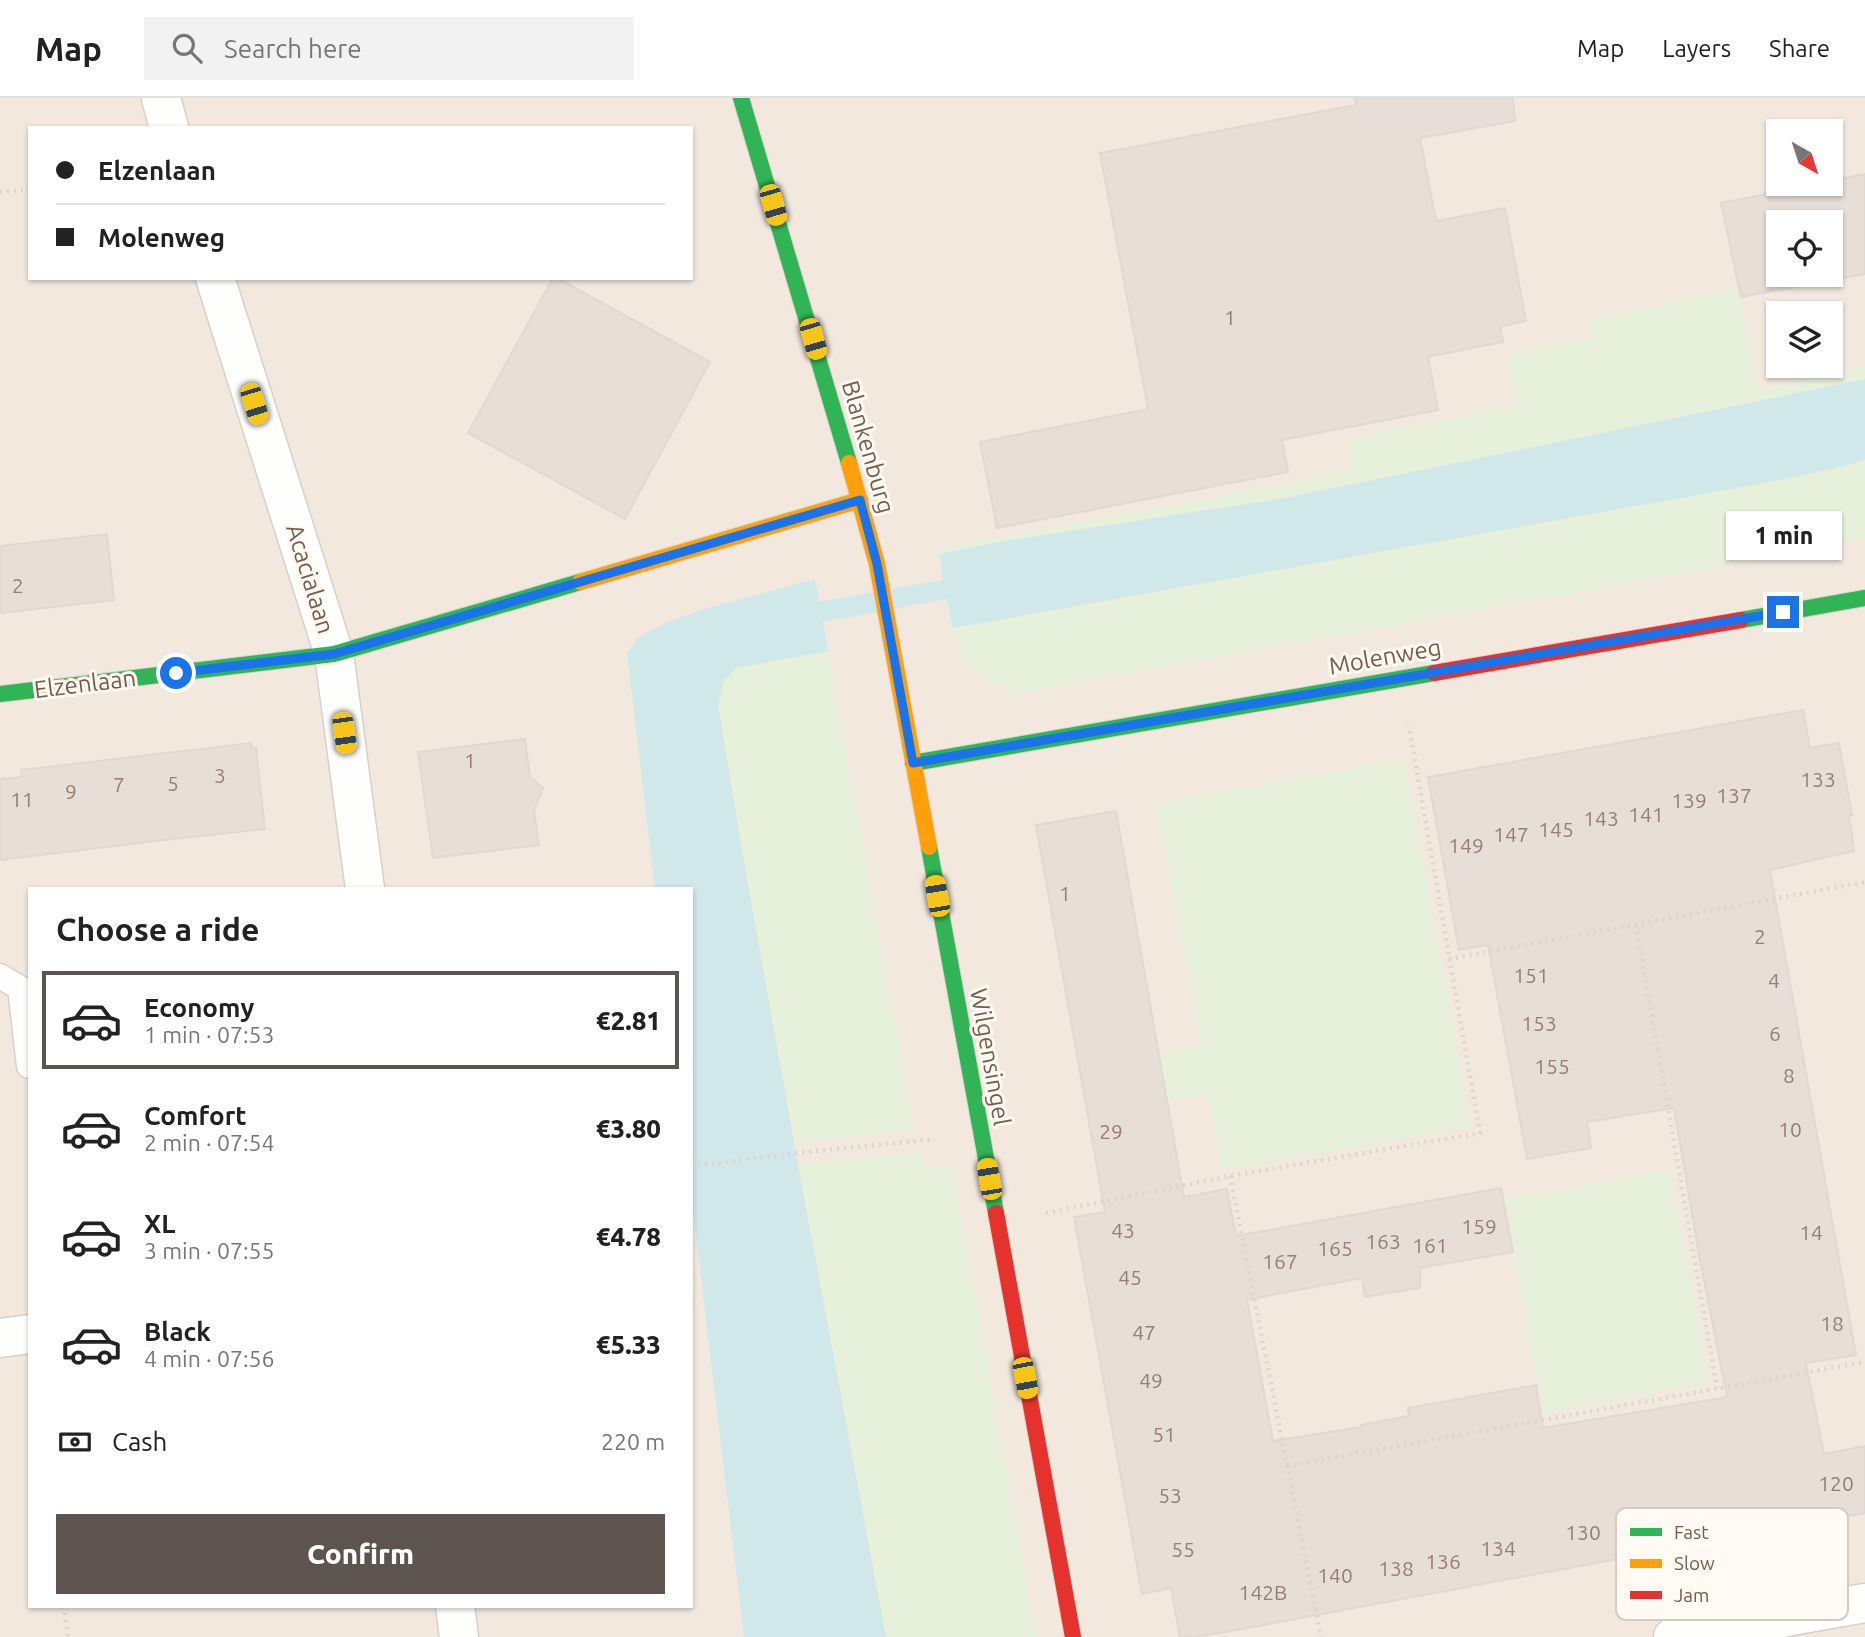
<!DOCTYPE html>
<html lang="en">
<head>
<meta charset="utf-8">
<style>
  :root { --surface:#fff; --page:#f2f2f2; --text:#222; --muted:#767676; --line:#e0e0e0; --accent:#5d544f }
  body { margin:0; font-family:Ubuntu,sans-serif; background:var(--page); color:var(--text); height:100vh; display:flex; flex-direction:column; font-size:26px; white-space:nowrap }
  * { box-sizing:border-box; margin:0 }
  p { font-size:23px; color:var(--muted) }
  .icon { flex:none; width:38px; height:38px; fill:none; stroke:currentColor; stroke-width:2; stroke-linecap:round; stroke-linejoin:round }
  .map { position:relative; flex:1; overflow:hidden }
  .sheet { position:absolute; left:28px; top:789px; width:665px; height:721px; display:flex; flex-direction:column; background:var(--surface); border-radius:0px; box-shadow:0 2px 5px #0004 }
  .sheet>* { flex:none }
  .guide { position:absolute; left:28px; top:28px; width:665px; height:154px; border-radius:0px; box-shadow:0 2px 5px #0004; display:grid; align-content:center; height:154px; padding:0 28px; background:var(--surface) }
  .needle { width:46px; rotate:141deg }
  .controls { position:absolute; left:1766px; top:21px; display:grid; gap:14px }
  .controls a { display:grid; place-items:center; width:77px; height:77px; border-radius:0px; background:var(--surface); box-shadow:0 2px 5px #0004; font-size:35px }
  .end { position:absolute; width:32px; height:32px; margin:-16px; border:9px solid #1a73e8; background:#fff; box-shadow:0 0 0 4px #fff }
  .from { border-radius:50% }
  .bubble { position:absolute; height:49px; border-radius:0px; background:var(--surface); box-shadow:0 2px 5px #0004; font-size:23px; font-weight:800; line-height:49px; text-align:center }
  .car { position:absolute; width:21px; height:42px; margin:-21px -10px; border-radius:9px; box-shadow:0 0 5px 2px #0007; background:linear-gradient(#f5c518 24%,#345 0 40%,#f5c518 0 76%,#345 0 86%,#f5c518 0) }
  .guide b { display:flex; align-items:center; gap:24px; height:66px; font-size:26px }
  .guide b+b { border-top:2px solid var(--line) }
  .guide i { width:18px; height:18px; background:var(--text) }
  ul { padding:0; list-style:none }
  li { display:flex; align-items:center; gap:21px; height:98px; margin:0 14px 10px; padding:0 14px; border:4px solid transparent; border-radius:0px }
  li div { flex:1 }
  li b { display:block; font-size:26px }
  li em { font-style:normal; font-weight:800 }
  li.on { border-color:var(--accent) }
  li>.icon { width:63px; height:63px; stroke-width:1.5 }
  h2 { padding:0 28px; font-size:32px; line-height:84px }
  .pay { display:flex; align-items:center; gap:18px; height:77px; padding:0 28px; font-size:26px }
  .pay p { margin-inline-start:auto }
  .button { display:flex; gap:14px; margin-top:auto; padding:14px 28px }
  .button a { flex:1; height:80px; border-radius:0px; background:var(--accent); color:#fff; font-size:28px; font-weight:800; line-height:80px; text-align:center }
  header { display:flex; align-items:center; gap:42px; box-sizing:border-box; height:98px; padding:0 35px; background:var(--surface); border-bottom:2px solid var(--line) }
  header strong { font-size:33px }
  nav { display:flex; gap:38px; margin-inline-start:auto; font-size:24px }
  .search { width:490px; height:63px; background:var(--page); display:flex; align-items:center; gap:18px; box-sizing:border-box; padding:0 24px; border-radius:0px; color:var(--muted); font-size:26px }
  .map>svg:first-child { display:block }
  .residential { fill:#f2e8de; fill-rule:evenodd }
  .green { fill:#e7f0db }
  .water { fill:#d0e8ea }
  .building { fill:#e6ded7; stroke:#e2d8d2; stroke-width:2; fill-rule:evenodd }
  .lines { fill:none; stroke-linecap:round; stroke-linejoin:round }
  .lane-casing { stroke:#d7d1cb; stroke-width:27 }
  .street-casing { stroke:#d7d1cb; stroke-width:41 }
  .fast-casing { stroke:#d9d2cb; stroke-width:18 }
  .slow-casing { stroke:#d9d2cb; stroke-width:18 }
  .jam-casing { stroke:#d9d2cb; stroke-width:18 }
  .path { stroke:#dcd5d0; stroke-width:4.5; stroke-dasharray:2 5; stroke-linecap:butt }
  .lane { stroke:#fefefd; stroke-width:24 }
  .street { stroke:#fefefd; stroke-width:38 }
  .fast { stroke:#30b455; stroke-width:16 }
  .slow { stroke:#ff9f0a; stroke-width:16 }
  .jam { stroke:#e5322d; stroke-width:16 }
  .route { stroke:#1a73e8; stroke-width:9 }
  .labels { text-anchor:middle; stroke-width:6; stroke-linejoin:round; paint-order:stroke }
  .number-label { font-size:21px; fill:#977e72 }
  .street-label { font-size:24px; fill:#7a5c4d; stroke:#fffaf3 }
  .key { fill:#fffaf3; stroke:#d7cbc1; stroke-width:2 }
  .key-label { font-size:19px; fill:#7a5c4d }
</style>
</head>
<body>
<header>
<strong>Map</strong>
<div class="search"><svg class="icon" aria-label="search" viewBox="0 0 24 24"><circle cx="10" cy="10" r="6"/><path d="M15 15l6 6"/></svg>Search here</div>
<nav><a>Map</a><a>Layers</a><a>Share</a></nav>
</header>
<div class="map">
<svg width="1865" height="1539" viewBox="0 0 1865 1539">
  <rect width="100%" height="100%" fill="#f9f5f0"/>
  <path class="residential" d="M0 0H1865V1539H0ZM30 30H691V180H30ZM1778 33H1830V86H1778ZM1778 124H1830V177H1778ZM1778 215H1830V268H1778ZM30 791H691V1508H30Z"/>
  <g class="green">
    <path d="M1739 191 1759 292 1865 268V281L1285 400 1004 443 939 456 938 454 989 442 1351 373 1346 341 1517 308 1507 257 1592 240 1589 222Z"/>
    <path d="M1865 362V439L1828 449 1014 596 964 566 957 539H955L953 530 1748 388 1832 371Z"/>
    <path d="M828 553 914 1031 795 1045 741 747 718 606 724 582 736 570Z"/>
    <path d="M1404 661 1471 1028 1222 1073 1208 996 1167 1003 1159 957 1202 948 1156 706Z"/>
    <path d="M923 1054 926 1071 952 1068 1036 1539H886L798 1067Z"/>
    <path d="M1669 1071 1709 1282 1706 1285 1543 1315 1503 1097 1516 1100Z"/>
  </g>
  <path class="water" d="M1865 281V362L1832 371 1748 388 953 530 947 501 823 524 828 553 737 570 724 582 718 606 741 747 798 1067 886 1539H744L691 1096V791H655L627 555 639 539 665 525 701 512 815 481 819 504 943 482 939 456 1004 443 1285 400Z"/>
  <g class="building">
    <path d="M1355 0H1513L1515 23 1420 40 1436 123 1505 110 1526 223 1500 229 1503 244 1428 259 1438 312 1282 342 1288 374 997 430 980 344 1148 311 1100 55 1356 7Z"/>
    <path d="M1865 76V176L1741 199 1721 105 1816 86H1830V83ZM1778 124H1830V177H1778Z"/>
    <path d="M553 180H557L710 264 625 421 468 335Z"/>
    <path d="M107 436 114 502 0 515V448Z"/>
    <path d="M1803 612 1810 650 1839 645 1852 717H1849L1854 753 1770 772 1856 1257 1806 1265 1824 1356 1865 1348V1415L1231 1533 1193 1539H1180L1171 1490 1142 1496 1074 1119 1105 1114 1036 727 1116 713 1184 1099 1227 1091 1236 1138 1501 1090 1513 1154 1420 1170V1190L1365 1199 1362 1180 1247 1202 1273 1343 1362 1329 1361 1327 1409 1318 1408 1310 1536 1287 1543 1330 1727 1299 1699 1157 1674 1010 1587 1024 1591 1050 1527 1061 1488 847 1459 852 1428 679Z"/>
    <path d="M525 641 530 679 543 690 534 713 539 747 433 760 418 654Z"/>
    <path d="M251 645 252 651 256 650 265 731 163 742 0 762V681L22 679 21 672Z"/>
  </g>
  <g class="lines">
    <g class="lane-casing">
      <path id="lane" d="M0 878 20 890 29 968"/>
    </g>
    <g class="street-casing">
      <g id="street">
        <path d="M161 0 169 30"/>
        <path d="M215 180 334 556 365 791"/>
        <path d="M0 1240 30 1236"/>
        <path d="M455 1508 459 1539"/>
        <path d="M1673 1539 1865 1505"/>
      </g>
    </g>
    <g class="fast-casing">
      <g id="fast">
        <path d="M741 0 849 365"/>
        <path d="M1741 522 1865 500"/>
        <path d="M0 596 334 556 580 484"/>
        <path d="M913 665 1434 575"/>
        <path d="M929 749 996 1115"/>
      </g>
    </g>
    <g class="slow-casing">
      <g id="slow">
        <path d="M849 365 877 466 929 749"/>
        <path d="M580 484 860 402"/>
      </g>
    </g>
    <g class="jam-casing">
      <g id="jam">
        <path d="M1434 575 1741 522"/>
        <path d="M996 1115 1073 1539"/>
      </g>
    </g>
    <g class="path">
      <path d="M0 94 30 91"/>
      <path d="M1636 827 1717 1290"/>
      <path d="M1449 861 1865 784"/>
      <path d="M691 1068 817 1053 935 1041"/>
      <path d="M1230 1078 1321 1539"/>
      <path d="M1046 1115 1230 1078 1480 1035 1409 628"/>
      <path d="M1287 1368 1865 1264"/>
      <path d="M64 1508 68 1539"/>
    </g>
    <use href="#lane" class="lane"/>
    <use href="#street" class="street"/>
    <use href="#fast" class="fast"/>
    <use href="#slow" class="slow"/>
    <use href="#jam" class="jam"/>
  </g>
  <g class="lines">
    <path class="route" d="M176 575 334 556 860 402 877 466 913 665 1783 514"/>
  </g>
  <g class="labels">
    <g class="number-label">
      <text x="1230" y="227">1</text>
      <text x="18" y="495">2</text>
      <text x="470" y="670">1</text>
      <text x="220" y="685">3</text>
      <text x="1818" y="689">133</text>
      <text x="173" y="693">5</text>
      <text x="119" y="694">7</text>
      <text x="71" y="701">9</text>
      <text x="1734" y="705">137</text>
      <text x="22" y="709">11</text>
      <text x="1689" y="710">139</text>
      <text x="1646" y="724">141</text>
      <text x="1601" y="728">143</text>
      <text x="1556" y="739">145</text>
      <text x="1511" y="744">147</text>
      <text x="1466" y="755">149</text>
      <text x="1065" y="803">1</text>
      <text x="1760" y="846">2</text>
      <text x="1531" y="885">151</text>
      <text x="1774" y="890">4</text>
      <text x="1539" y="933">153</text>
      <text x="1775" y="943">6</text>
      <text x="1552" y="976">155</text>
      <text x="1789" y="985">8</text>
      <text x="1790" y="1039">10</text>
      <text x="1111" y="1041">29</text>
      <text x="1479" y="1136">159</text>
      <text x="1123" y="1140">43</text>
      <text x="1811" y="1142">14</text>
      <text x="1383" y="1151">163</text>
      <text x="1430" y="1155">161</text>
      <text x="1335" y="1158">165</text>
      <text x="1280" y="1171">167</text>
      <text x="1130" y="1187">45</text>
      <text x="1832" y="1233">18</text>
      <text x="1144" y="1242">47</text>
      <text x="1151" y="1290">49</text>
      <text x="1164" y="1344">51</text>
      <text x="1836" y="1393">120</text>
      <text x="1170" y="1405">53</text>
      <text x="1583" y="1442">130</text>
      <text x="1498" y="1458">134</text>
      <text x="1183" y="1459">55</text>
      <text x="1443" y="1471">136</text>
      <text x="1396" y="1478">138</text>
      <text x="1335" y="1485">140</text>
      <text x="1263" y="1502">142B</text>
    </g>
    <g class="street-label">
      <text transform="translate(868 349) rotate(74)" y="8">Blankenburg</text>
      <text transform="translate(310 481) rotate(73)" y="8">Acacialaan</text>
      <text transform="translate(1385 559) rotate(-10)" y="8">Molenweg</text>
      <text transform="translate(85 586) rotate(-7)" y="8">Elzenlaan</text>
      <text transform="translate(990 959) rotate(80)" y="8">Wilgensingel</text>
    </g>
  </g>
  <rect x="1616" y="1410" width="232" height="112" rx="10" class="key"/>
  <rect x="1630" y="1430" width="32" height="8" fill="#30b455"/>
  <rect x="1630" y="1461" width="32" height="9" fill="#ff9f0a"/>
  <rect x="1630" y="1493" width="32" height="8" fill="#e5322d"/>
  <g class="key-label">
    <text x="1674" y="1441">Fast</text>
    <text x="1674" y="1472">Slow</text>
    <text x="1674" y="1504">Jam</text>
  </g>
</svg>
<div class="controls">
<a><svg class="needle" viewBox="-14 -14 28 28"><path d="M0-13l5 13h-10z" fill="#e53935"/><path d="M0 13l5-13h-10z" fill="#767676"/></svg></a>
<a><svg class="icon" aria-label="locate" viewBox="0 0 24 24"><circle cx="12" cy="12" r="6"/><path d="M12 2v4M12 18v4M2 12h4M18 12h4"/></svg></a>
<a><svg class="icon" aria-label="layers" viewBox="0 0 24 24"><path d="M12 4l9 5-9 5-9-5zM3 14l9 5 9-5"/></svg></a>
</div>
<i class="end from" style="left:176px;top:575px"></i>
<i class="end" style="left:1783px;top:514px"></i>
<div class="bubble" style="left:1726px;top:413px;width:116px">1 min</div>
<i class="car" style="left:773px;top:107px;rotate:164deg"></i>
<i class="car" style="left:813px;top:241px;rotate:164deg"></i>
<i class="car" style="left:254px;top:306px;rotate:163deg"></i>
<i class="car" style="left:344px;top:635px;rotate:172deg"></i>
<i class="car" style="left:937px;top:798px;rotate:350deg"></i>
<i class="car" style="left:989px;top:1081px;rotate:350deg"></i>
<i class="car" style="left:1025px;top:1280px;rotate:169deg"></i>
<div class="guide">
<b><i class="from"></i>Elzenlaan</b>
<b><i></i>Molenweg</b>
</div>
<section class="sheet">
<h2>Choose a ride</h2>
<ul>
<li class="on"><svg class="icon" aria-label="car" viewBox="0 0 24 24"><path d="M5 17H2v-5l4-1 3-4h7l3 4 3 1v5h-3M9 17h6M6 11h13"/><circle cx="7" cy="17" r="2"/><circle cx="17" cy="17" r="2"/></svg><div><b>Economy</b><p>1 min · 07:53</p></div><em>€2.81</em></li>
<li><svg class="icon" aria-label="car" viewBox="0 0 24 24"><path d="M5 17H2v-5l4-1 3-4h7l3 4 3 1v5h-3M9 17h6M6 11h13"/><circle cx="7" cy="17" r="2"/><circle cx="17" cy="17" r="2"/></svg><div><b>Comfort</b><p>2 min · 07:54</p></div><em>€3.80</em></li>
<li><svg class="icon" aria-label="car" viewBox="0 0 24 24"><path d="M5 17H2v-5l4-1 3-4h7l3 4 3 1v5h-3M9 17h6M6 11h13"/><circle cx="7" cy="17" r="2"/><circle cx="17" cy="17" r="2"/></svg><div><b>XL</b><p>3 min · 07:55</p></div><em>€4.78</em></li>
<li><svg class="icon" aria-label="car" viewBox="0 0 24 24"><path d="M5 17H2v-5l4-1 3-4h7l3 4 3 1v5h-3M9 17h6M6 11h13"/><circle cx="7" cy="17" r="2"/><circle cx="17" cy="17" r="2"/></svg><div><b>Black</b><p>4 min · 07:56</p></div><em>€5.33</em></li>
</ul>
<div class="pay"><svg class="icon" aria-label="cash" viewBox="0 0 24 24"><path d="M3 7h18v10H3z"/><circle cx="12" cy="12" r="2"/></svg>Cash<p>220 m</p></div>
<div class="button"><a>Confirm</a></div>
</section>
</div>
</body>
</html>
